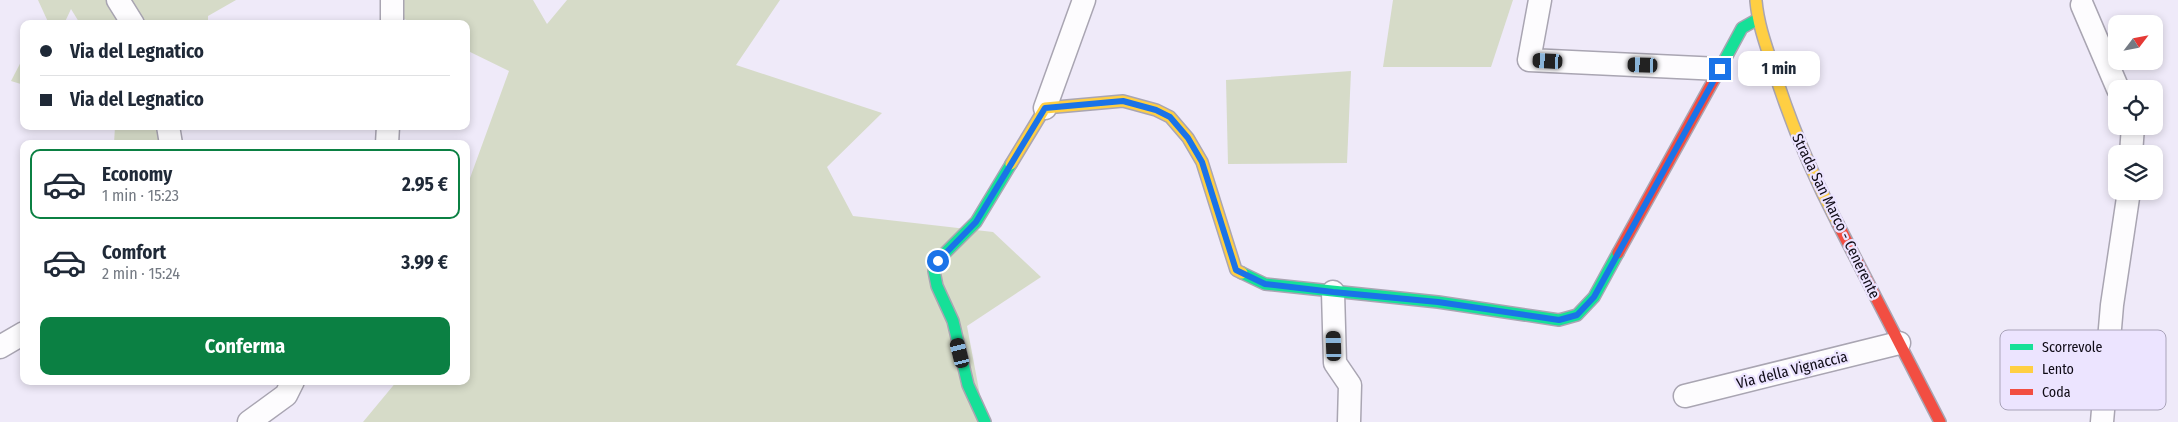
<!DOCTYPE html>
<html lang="it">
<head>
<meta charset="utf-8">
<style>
  :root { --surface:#fff; --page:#f6f6f7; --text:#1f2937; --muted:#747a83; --line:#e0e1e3; --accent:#0b8043 }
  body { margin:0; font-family:"Fira Sans Condensed",sans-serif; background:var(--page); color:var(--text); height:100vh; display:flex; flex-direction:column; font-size:19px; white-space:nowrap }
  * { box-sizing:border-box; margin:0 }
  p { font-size:16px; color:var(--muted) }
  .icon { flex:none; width:28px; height:28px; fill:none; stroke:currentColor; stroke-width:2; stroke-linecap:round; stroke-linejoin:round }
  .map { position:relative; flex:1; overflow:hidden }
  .details { position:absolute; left:20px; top:140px; width:450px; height:245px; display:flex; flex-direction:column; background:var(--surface); border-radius:10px; box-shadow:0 2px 8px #0003 }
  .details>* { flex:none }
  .top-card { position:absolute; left:20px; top:20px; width:450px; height:110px; border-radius:10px; box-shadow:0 2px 8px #0003; display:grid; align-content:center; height:110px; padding:0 20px; background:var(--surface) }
  .needle { width:32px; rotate:58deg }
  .tools { position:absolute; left:2108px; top:15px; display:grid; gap:10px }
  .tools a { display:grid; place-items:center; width:55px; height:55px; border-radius:10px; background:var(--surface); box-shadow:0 2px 8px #0003; font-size:25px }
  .end { position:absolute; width:22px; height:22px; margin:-11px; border:6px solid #1a73e8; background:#fff; box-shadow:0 0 0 2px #fff }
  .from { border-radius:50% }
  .bubble { position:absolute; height:35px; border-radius:10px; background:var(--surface); box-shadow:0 2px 8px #0003; font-size:16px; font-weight:700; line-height:35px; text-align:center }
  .car { position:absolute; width:15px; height:30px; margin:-15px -8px; border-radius:6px; box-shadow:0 0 4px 1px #0007; background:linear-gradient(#222 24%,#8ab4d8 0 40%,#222 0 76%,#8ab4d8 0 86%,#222 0) }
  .top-card b { display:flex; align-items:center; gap:18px; height:48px; font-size:19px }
  .top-card b+b { border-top:1px solid var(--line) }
  .top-card i { width:12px; height:12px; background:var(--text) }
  ul { padding:9px 0 0; list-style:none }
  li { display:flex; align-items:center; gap:15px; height:70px; margin:0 10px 8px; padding:0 10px; border:2px solid transparent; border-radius:10px }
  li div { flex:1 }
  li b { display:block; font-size:19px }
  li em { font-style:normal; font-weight:700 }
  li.active { border-color:var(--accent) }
  li>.icon { width:45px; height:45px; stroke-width:1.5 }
  .primary-button { display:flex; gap:10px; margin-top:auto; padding:10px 20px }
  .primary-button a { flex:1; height:58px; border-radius:10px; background:var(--accent); color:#fff; font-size:20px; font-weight:700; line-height:58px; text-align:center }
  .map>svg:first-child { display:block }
  .green { fill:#d6dbc8 }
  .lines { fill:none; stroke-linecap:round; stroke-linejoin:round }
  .street-casing { stroke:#a9a5b2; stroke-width:25 }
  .fast-casing { stroke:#a9a5b2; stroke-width:14 }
  .slow-casing { stroke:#a9a5b2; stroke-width:14 }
  .jam-casing { stroke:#a9a5b2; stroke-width:14 }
  .street { stroke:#fdfcfe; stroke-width:22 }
  .fast { stroke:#16e098; stroke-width:11 }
  .slow { stroke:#ffcf43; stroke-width:11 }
  .jam { stroke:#f24e42; stroke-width:11 }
  .route { stroke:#1a73e8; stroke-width:6 }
  .labels { text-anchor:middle; stroke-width:4.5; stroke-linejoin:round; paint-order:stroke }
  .street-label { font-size:15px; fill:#0e0a15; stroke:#ece4ff }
  .key { fill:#ece4ff; stroke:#a9a3b9; stroke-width:1 }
  .key-label { font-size:14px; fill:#0e0a15 }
</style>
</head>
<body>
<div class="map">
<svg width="2178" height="422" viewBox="0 0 2178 422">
  <rect width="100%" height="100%" fill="#efeaf9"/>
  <g class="green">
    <path d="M38 0H236L208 16V24H77L79 22 71 9 64 24H49Z"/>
    <path d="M392 0H533L547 24 567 0H780L736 65 882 113 827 167 853 216 993 232 1041 277 967 326 985 422H363L397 381H466V189L509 71 466 50V24H414L393 13Z"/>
    <path d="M1393 0H1513L1491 67H1383Z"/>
    <path d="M24 56V85L11 81Z"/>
    <path d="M1351 71 1347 163 1228 164 1226 80Z"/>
    <path d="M115 126H168L170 144H114Z"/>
  </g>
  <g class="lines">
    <g class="street-casing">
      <g id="street">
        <path d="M118 0 133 24"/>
        <path d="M392 0V24"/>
        <path d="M1540 0 1529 60 1720 69"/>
        <path d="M2082 5 2118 89"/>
        <path d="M1045 108 1084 0"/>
        <path d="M168 126 171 144"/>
        <path d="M387 144 388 126"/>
        <path d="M2131 154 2133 126"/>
        <path d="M1333 292 1335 363 1350 385 1349 422"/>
        <path d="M0 347 24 333"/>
        <path d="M1685 396 1899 343"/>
        <path d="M249 422 286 395 293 381"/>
        <path d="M2102 422 2112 305 2129 191"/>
      </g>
    </g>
    <g class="fast-casing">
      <g id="fast">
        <path d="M1716 76 1742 28 1758 19"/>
        <path d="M1242 273 1265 284 1438 302 1559 320 1577 315 1594 297 1618 253"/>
        <path d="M985 422 968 385 953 321 937 286 934 271 937 261 976 222 1011 164"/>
      </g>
    </g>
    <g class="slow-casing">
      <g id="slow">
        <path d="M1756 1C1758 23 1765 43 1772 64 1789 120 1811 172 1838 224"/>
        <path d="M1011 164 1045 108 1123 101 1156 110 1170 117 1188 138 1202 162 1236 270 1242 273"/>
      </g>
    </g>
    <g class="jam-casing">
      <g id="jam">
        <path d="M1838 224 1940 422"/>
        <path d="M1618 253 1716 76"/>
      </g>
    </g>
    <use href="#street" class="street"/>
    <use href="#fast" class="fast"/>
    <use href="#slow" class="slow"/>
    <use href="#jam" class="jam"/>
  </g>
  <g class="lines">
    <path class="route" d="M938 261 976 222 1045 108 1123 101 1156 110 1170 117 1188 138 1202 162 1236 270 1265 284 1333 292 1438 302 1559 320 1577 315 1594 297 1720 69"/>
  </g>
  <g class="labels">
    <g class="street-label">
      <text transform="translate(1836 216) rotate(64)" y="5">Strada San Marco - Cenerente</text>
      <text transform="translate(1792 370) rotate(-14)" y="5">Via della Vignaccia</text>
    </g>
  </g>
  <rect x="2000" y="330" width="166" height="80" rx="8" class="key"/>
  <rect x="2010" y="344" width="23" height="6" fill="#16e098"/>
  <rect x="2010" y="366" width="23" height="7" fill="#ffcf43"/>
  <rect x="2010" y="389" width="23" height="6" fill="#f24e42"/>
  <g class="key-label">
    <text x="2042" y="352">Scorrevole</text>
    <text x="2042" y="374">Lento</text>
    <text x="2042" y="397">Coda</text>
  </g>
</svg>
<div class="tools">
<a><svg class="needle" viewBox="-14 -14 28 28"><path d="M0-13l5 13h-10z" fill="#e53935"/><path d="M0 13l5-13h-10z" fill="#747a83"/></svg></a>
<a><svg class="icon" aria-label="locate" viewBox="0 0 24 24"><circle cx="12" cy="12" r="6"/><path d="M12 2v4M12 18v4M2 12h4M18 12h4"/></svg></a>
<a><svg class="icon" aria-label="layers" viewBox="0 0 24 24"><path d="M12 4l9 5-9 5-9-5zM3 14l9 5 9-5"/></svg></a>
</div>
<i class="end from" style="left:938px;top:261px"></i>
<i class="end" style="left:1720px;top:69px"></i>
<div class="bubble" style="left:1738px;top:51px;width:82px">1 min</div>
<i class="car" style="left:1548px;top:61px;rotate:273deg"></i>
<i class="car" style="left:1643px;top:65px;rotate:272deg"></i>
<i class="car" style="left:1334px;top:346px;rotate:358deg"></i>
<i class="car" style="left:960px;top:353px;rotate:346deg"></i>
<div class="top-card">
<b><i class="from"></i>Via del Legnatico</b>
<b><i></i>Via del Legnatico</b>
</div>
<section class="details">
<ul>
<li class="active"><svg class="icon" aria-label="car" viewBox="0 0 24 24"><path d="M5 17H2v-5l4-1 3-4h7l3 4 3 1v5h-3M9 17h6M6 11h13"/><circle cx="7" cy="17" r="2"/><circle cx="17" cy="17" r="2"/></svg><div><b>Economy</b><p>1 min · 15:23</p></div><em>2.95 €</em></li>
<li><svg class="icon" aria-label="car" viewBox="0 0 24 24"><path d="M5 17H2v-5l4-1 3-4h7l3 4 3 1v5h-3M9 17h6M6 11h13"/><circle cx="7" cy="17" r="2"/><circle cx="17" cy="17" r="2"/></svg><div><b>Comfort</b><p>2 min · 15:24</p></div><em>3.99 €</em></li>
</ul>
<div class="primary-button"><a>Conferma</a></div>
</section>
</div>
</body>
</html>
